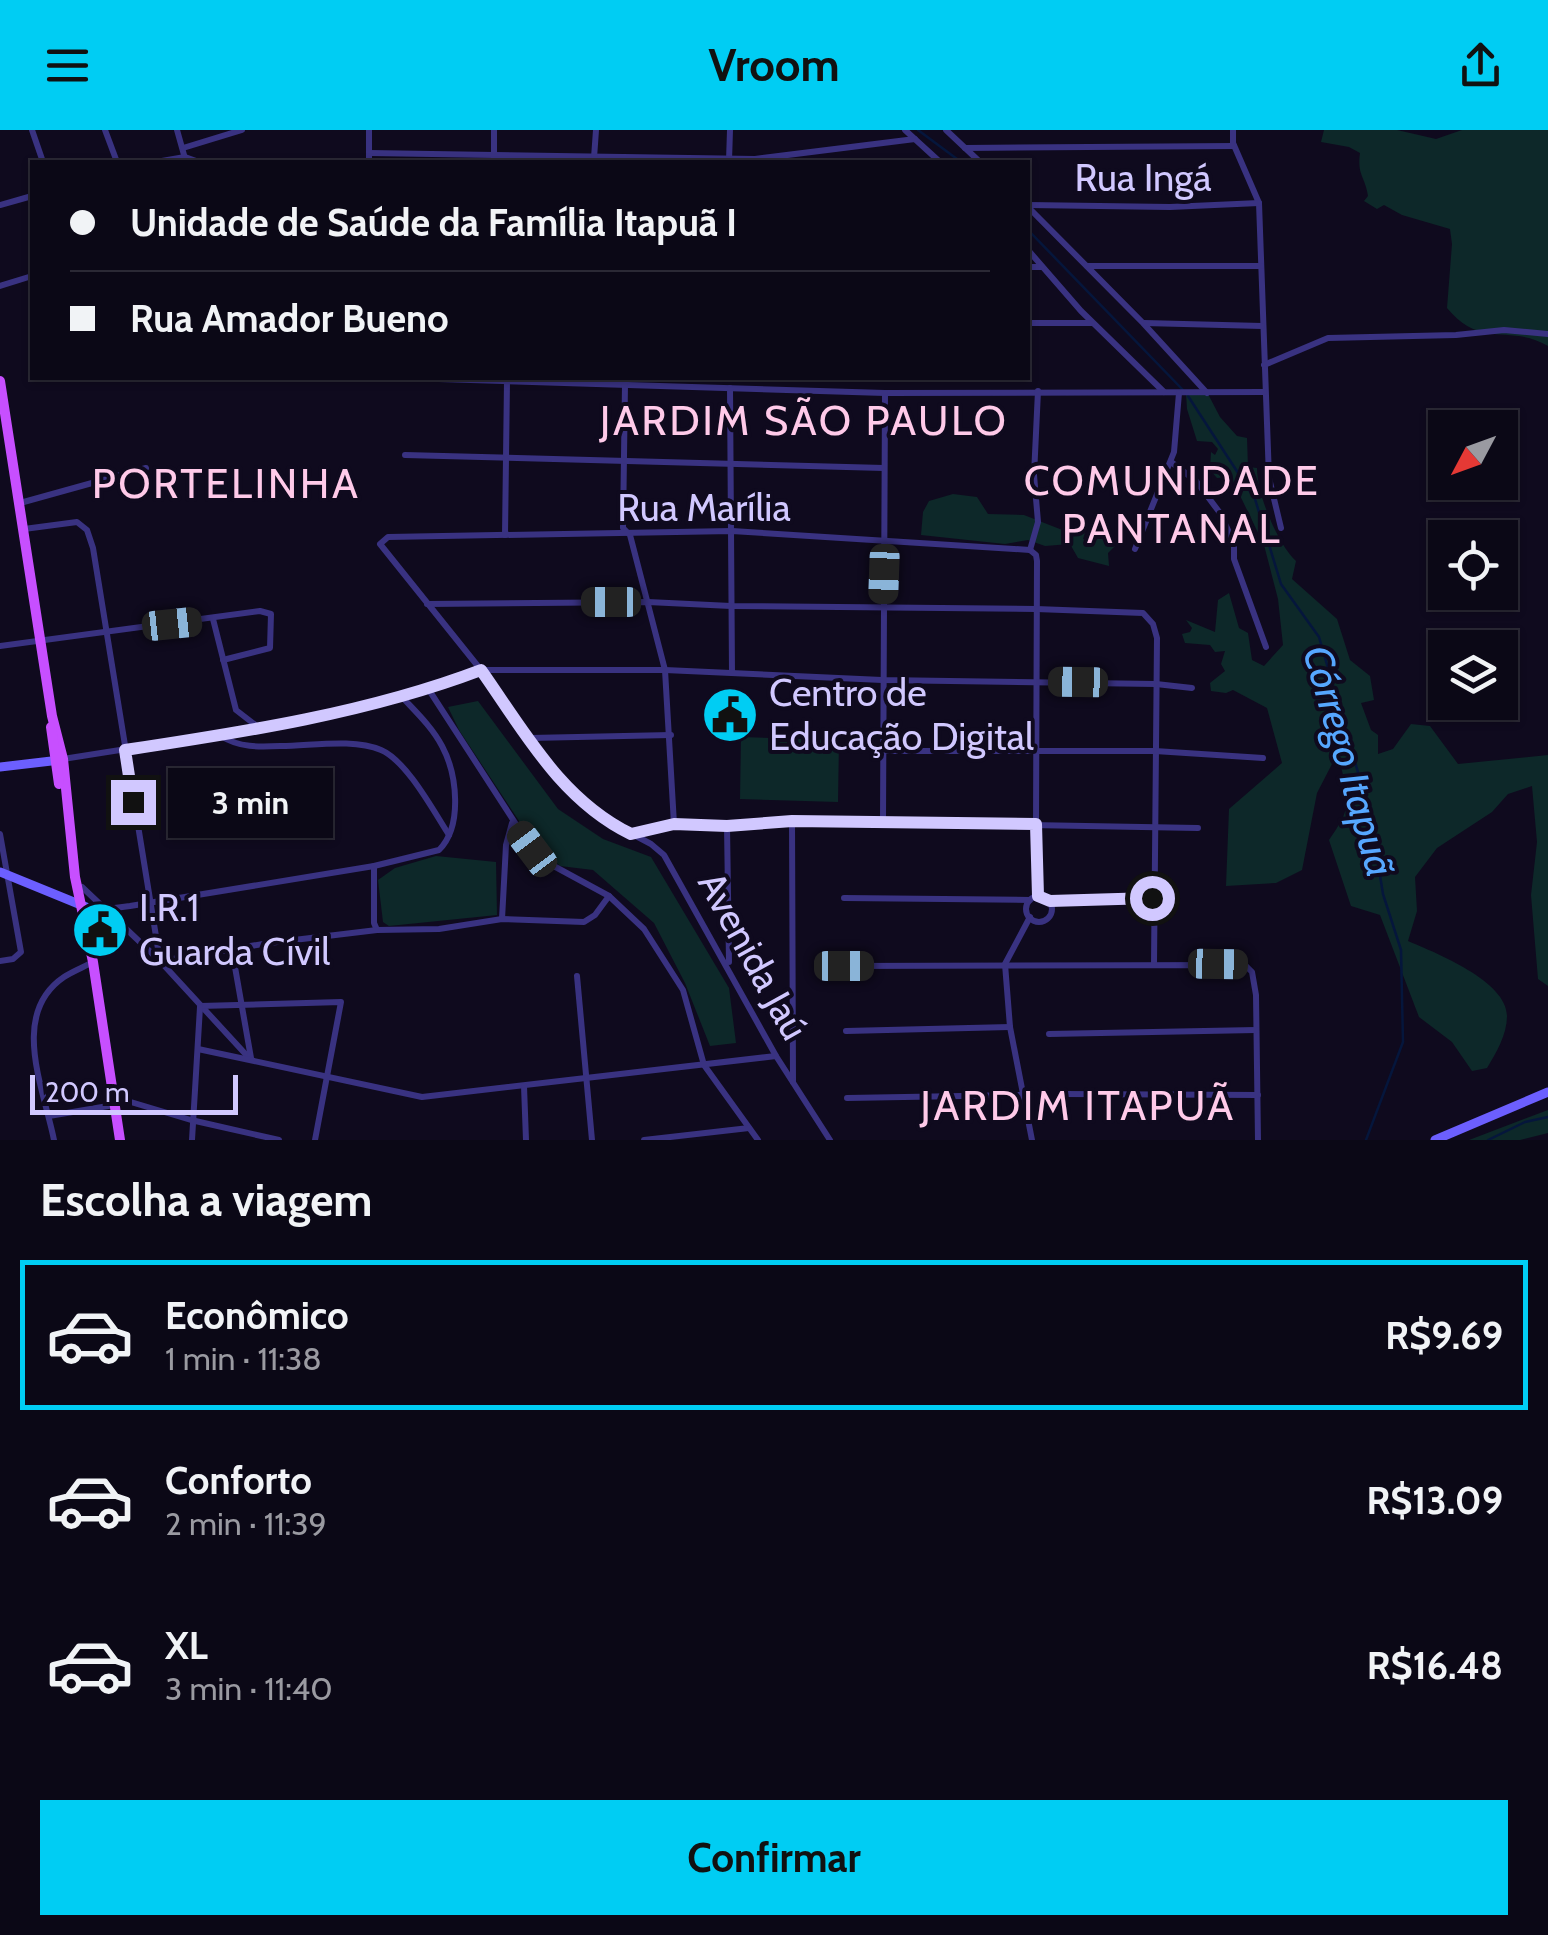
<!DOCTYPE html>
<html lang="pt">
<head>
<meta charset="utf-8">
<style>
  :root { --surface:#0b0816; --page:#14111f; --text:#f1f3f6; --muted:#9a9aa1; --line:#2b2935; --accent:#00cdf3 }
  body { margin:0; font-family:Cabin,sans-serif; background:var(--page); color:var(--text); height:100vh; display:flex; flex-direction:column; font-size:38px; white-space:nowrap }
  * { box-sizing:border-box; margin:0 }
  p { font-size:32px; color:var(--muted) }
  .icon { flex:none; width:55px; height:55px; fill:none; stroke:currentColor; stroke-width:2; stroke-linecap:round; stroke-linejoin:round }
  .map { position:relative; height:1010px; overflow:hidden }
  .drawer { display:flex; flex-direction:column; background:var(--surface); flex:1 }
  .drawer>* { flex:none }
  .top-card { position:absolute; left:30px; top:30px; width:1000px; height:220px; border-radius:0px; box-shadow:0 2px 8px #0004,0 0 0 2px var(--line); display:grid; align-content:center; height:220px; padding:0 40px; background:var(--surface) }
  .needle { width:65px; rotate:229deg }
  .buttons { position:absolute; left:1428px; top:280px; display:grid; gap:20px }
  .buttons a { display:grid; place-items:center; width:90px; height:90px; border-radius:0px; background:var(--surface); box-shadow:0 2px 8px #0004,0 0 0 2px var(--line); font-size:50px }
  .scale { position:absolute; left:30px; bottom:25px; width:208px; box-sizing:border-box; padding-left:10px; border:5px solid #d1c8ff; border-top:0; font-size:28px; line-height:35px; white-space:nowrap; color:#d1c8ff; -webkit-text-stroke:8px #0f0a1e; paint-order:stroke }
  .end { position:absolute; width:45px; height:45px; margin:-22px; border:12px solid #d1c8ff; background:#111; box-shadow:0 0 0 5px #111 }
  .from { border-radius:50% }
  .bubble { position:absolute; height:70px; border-radius:0px; background:var(--surface); box-shadow:0 2px 8px #0004,0 0 0 2px var(--line); font-size:32px; font-weight:700; line-height:70px; text-align:center }
  .car { position:absolute; width:30px; height:60px; margin:-30px -15px; border-radius:12px; box-shadow:0 0 8px 2px #0007; background:linear-gradient(#222 24%,#8ab4d8 0 40%,#222 0 76%,#8ab4d8 0 86%,#222 0) }
  .top-card b { display:flex; align-items:center; gap:35px; height:95px; font-size:38px }
  .top-card b+b { border-top:2px solid var(--line) }
  .top-card i { width:25px; height:25px; background:var(--text) }
  ul { padding:0; list-style:none }
  li { display:flex; align-items:center; gap:30px; height:150px; margin:0 20px 15px; padding:0 20px; border:5px solid transparent; border-radius:0px }
  li div { flex:1 }
  li b { display:block; font-size:38px }
  li em { font-style:normal; font-weight:700 }
  li.current { border-color:var(--accent) }
  li>.icon { width:90px; height:90px; stroke-width:1.5 }
  h2 { padding:0 40px; font-size:45px; line-height:120px }
  .action { display:flex; gap:20px; margin-top:auto; padding:20px 40px }
  .action a { flex:1; height:115px; border-radius:0px; background:var(--accent); color:#111; font-size:40px; font-weight:700; line-height:115px; text-align:center }
  header { display:flex; justify-content:space-between; align-items:center; height:130px; padding:0 40px; background:var(--accent); color:#111; font-size:45px; font-weight:700 }
  .map>svg:first-child { display:block }
  .green { fill:#0d2829 }
  .lines { fill:none; stroke-linecap:round; stroke-linejoin:round }
  .stream { stroke:#05163c; stroke-width:2.5 }
  .street { stroke:#393281; stroke-width:6 }
  .secondary { stroke:#6c5fff; stroke-width:9 }
  .primary { stroke:#c74fff; stroke-width:10 }
  .route { stroke:#d1c8ff; stroke-width:12 }
  .labels { text-anchor:middle; stroke-width:8; stroke-linejoin:round; paint-order:stroke }
  .street-label { font-size:38px; fill:#d1c8ff; stroke:#0f0a1e }
  .poi-label { font-size:38px; fill:#d1c8ff; stroke:#0f0a1e; text-anchor:start }
  .water-label { font-size:40px; font-style:italic; fill:#56a7ff; stroke:#0f0a1e }
  .quarter-label { font-size:42px; letter-spacing:2.5px; fill:#ffcae9; stroke:#0f0a1e }
</style>
</head>
<body>
<header><svg class="icon" aria-label="menu" viewBox="0 0 24 24"><path d="M4 6h16M4 12h16M4 18h16"/></svg>Vroom<svg class="icon" aria-label="share" viewBox="0 0 24 24"><path d="M12 15V3M7 8l5-5 5 5M5 13v7h14v-7"/></svg></header>
<div class="map">
<svg width="1548" height="1010" viewBox="0 0 1548 1010">
  <rect width="100%" height="100%" fill="#0f0a1e"/>
  <g class="green">
    <path d="M1324 0H1397L1436 9 1462 0H1548V216C1508 193 1482 220 1447 178L1452 114 1450 99 1402 85 1384 75 1377 79 1364 71 1368 66C1365 46 1357 46 1360 23L1349 17 1321 12Z"/>
    <path d="M1186 263 1208 264 1220 287 1237 306 1247 308 1248 337 1257 338C1257 364 1277 413 1296 431L1292 449 1337 489 1350 530 1370 546 1374 570 1361 573 1371 600 1378 605V624L1393 619 1411 594 1430 596 1458 634 1548 625V856L1538 849 1531 765 1537 712 1532 656 1508 664 1492 682 1437 718 1415 747 1417 781 1408 811C1436 823 1507 851 1507 886 1507 905 1496 923 1487 938L1472 941 1452 912 1419 887 1380 785 1351 776 1329 710C1353 676 1349 672 1340 632L1332 634 1317 663 1302 740 1276 753 1226 756 1229 679 1282 633 1267 578 1233 560 1226 563 1211 561 1210 553 1225 541 1221 534 1225 521 1215 522 1210 515 1185 513 1182 504 1190 502 1192 498 1186 490 1215 502 1218 470 1229 463 1239 498 1248 503 1252 530 1264 536 1283 515 1278 469 1264 415 1231 347 1217 348 1210 340 1211 322 1215 325 1218 319 1212 312 1197 311 1187 279Z"/>
    <path d="M953 364 977 367 988 384 1024 385 1070 403 1077 395 1086 399 1083 409 1092 412 1107 404 1120 411 1108 423 1109 436 1078 428 1070 414 1045 416 1028 410 1005 414 921 405 923 382 929 371Z"/>
    <path d="M478 571 558 679 603 709 651 727 729 858 736 913 710 916 685 853 654 793 593 740 560 736 531 709 459 600 448 577Z"/>
    <path d="M741 607 839 610 838 672 740 669Z"/>
    <path d="M436 726 496 732 497 785 389 796 383 792 378 750 395 738Z"/>
    <path d="M1548 980V1003L1520 1010H1469Z"/>
  </g>
  <g class="lines">
    <g class="stream">
      <path d="M918 0 961 32"/>
      <path d="M1029 101 1183 260"/>
      <path d="M1188 266 1255 369 1281 454 1319 507 1370 684 1383 764 1401 820 1403 912 1366 1010"/>
      <path d="M1488 1010 1525 992 1548 987"/>
    </g>
    <g class="street">
      <path d="M32 0 43 32"/>
      <path d="M105 0 117 32"/>
      <path d="M177 0 186 32"/>
      <path d="M369 0V32"/>
      <path d="M905 0 940 32"/>
      <path d="M946 0 980 32"/>
      <path d="M1233 0V13L1259 73 1269 348 1281 398"/>
      <path d="M183 18 242 0"/>
      <path d="M965 18 1234 16"/>
      <path d="M369 23 755 29 915 9"/>
      <path d="M594 28 596 0"/>
      <path d="M729 31 730 0"/>
      <path d="M156 32 185 27 199 32"/>
      <path d="M494 32V0"/>
      <path d="M0 75 32 66"/>
      <path d="M1028 75 1170 77 1259 73"/>
      <path d="M1028 77 1143 193 1207 263"/>
      <path d="M1028 120 1081 181 1164 262"/>
      <path d="M1087 136H1261"/>
      <path d="M1028 137H1042"/>
      <path d="M0 156 32 146"/>
      <path d="M1028 193H1092"/>
      <path d="M1144 193 1262 196"/>
      <path d="M1264 235 1328 208 1456 205 1504 200 1548 204"/>
      <path d="M407 248 885 263 1264 262"/>
      <path d="M625 254 623 398 630 405 665 540 674 694"/>
      <path d="M730 258 732 543"/>
      <path d="M405 325 884 338"/>
      <path d="M1171 332 1196 351 1220 383 1234 413V429L1266 517"/>
      <path d="M20 373 146 338"/>
      <path d="M24 399 77 392 87 400 93 418 160 831"/>
      <path d="M505 405 507 251"/>
      <path d="M1135 419 1174 322 1179 263"/>
      <path d="M1030 420 1036 425 1037 431 1036 694 1039 766"/>
      <path d="M1030 420 1038 392 1034 345 1038 261"/>
      <path d="M427 474 648 472 731 476 1036 479 1143 483 1153 494 1157 508 1154 834"/>
      <path d="M213 489 236 580 258 597"/>
      <path d="M0 516 260 481 271 484 270 518 223 530"/>
      <path d="M429 560 532 719 550 734 609 766 644 799 683 860 704 935 758 1010"/>
      <path d="M221 606C240 618 259 617 281 616 311 616 353 608 381 620 407 631 434 682 449 705"/>
      <path d="M530 608 671 605"/>
      <path d="M883 621H1155L1263 628"/>
      <path d="M63 629 259 598 429 560 481 540H665L882 550 1156 554 1192 558"/>
      <path d="M792 691 793 952"/>
      <path d="M883 691 885 263"/>
      <path d="M727 696 729 832"/>
      <path d="M0 704 21 822 13 829 0 831"/>
      <path d="M631 704 674 694 727 696 792 691 1198 698"/>
      <path d="M374 736V793L377 800"/>
      <path d="M82 757 160 831 250 929"/>
      <circle cx="1039" cy="779" r="13"/>
      <path d="M844 768 1030 770"/>
      <path d="M1049 771 1153 768"/>
      <path d="M86 777 107 779 130 776 374 736 439 720C463 696 457 644 442 616 432 597 416 582 402 567"/>
      <path d="M1030 787 1005 834 1010 897 1032 1010"/>
      <path d="M502 789 506 715 512 693"/>
      <path d="M232 820 251 928"/>
      <path d="M160 831 269 813 377 800 439 799 502 789 584 792 595 785 609 766"/>
      <path d="M844 836 1245 835 1252 842 1256 865 1258 1010"/>
      <path d="M577 846 592 1010"/>
      <path d="M200 876 341 872 315 1010"/>
      <path d="M846 901 1010 897"/>
      <path d="M1049 904 1256 900"/>
      <path d="M198 919 422 967 776 926"/>
      <path d="M524 956 526 1010"/>
      <path d="M1064 964 1258 965"/>
      <path d="M114 967 191 990 279 1010"/>
      <path d="M847 968 1023 965"/>
      <path d="M49 986 114 975"/>
      <path d="M54 1010C44 959 9 884 64 847 73 841 84 837 93 832"/>
      <path d="M192 1010 200 877"/>
      <path d="M644 1010 749 998"/>
      <path d="M830 1010 776 926 664 725 651 714 602 688 565 656 481 540 380 414 388 407 732 401 1030 420"/>
    </g>
    <g class="secondary">
      <path d="M0 637 60 630"/>
      <path d="M0 742 86 777"/>
      <path d="M1435 1010 1548 962"/>
    </g>
    <g class="primary">
      <path d="M0 251 52 586 63 629 75 747 93 832 120 1010"/>
      <path d="M51 597 59 654"/>
    </g>
  </g>
  <g class="lines">
    <path class="route" d="M133 672 125 620C244 602 368 583 481 540 524 601 561 670 631 704L674 694 727 696 792 691 1036 694 1038 766 1050 771 1152 768"/>
  </g>
  <defs>
    <g id="civic-disc" transform="scale(2.875)"><circle r="9.5" fill="#00cdf3" stroke="#0f0a1e"/><path d="M-.6-6.5H3V-4.5H.6V-3L4-1V1h2V6H-6V1h2V-1L-.6-3ZM-1.2 2.5V6h2.4V2.5Z" fill="#111"/></g>
  </defs>
  <g fill-rule="evenodd">
    <use href="#civic-disc" x="730" y="585"/>
    <use href="#civic-disc" x="100" y="800"/>
  </g>
  <g class="labels">
    <g class="street-label">
      <text x="1143" y="61">Rua Ingá</text>
      <text x="704" y="391">Rua Marília</text>
      <text transform="translate(753 826) rotate(61)" y="13">Avenida Jaú</text>
    </g>
    <g class="poi-label">
      <text x="769" y="576">Centro de<tspan x="769" dy="44">Educação Digital</tspan></text>
      <text x="139" y="791">I.R.1<tspan x="139" dy="44">Guarda Cívil</tspan></text>
    </g>
    <g class="water-label">
      <text transform="translate(1349 631) rotate(74)" y="14">Córrego Itapuã</text>
    </g>
    <g class="quarter-label">
      <text x="804" y="305">JARDIM SÃO PAULO</text>
      <text x="1172" y="365">COMUNIDADE<tspan x="1172" dy="48">PANTANAL</tspan></text>
      <text x="226" y="368">PORTELINHA</text>
      <text x="1078" y="990">JARDIM ITAPUÃ</text>
    </g>
  </g>
</svg>
<div class="buttons">
<a><svg class="needle" viewBox="-14 -14 28 28"><path d="M0-13l5 13h-10z" fill="#e53935"/><path d="M0 13l5-13h-10z" fill="#9a9aa1"/></svg></a>
<a><svg class="icon" aria-label="locate" viewBox="0 0 24 24"><circle cx="12" cy="12" r="6"/><path d="M12 2v4M12 18v4M2 12h4M18 12h4"/></svg></a>
<a><svg class="icon" aria-label="layers" viewBox="0 0 24 24"><path d="M12 4l9 5-9 5-9-5zM3 14l9 5 9-5"/></svg></a>
</div>
<div class="scale">200 m</div>
<i class="end from" style="left:1152px;top:768px"></i>
<i class="end" style="left:133px;top:672px"></i>
<div class="bubble" style="left:168px;top:638px;width:165px">3 min</div>
<i class="car" style="left:884px;top:444px;rotate:182deg"></i>
<i class="car" style="left:611px;top:472px;rotate:270deg"></i>
<i class="car" style="left:172px;top:494px;rotate:84deg"></i>
<i class="car" style="left:1078px;top:552px;rotate:271deg"></i>
<i class="car" style="left:532px;top:719px;rotate:323deg"></i>
<i class="car" style="left:1218px;top:834px;rotate:91deg"></i>
<i class="car" style="left:844px;top:836px;rotate:90deg"></i>
<div class="top-card">
<b><i class="from"></i>Unidade de Saúde da Família Itapuã I</b>
<b><i></i>Rua Amador Bueno</b>
</div>
</div>
<section class="drawer">
<h2>Escolha a viagem</h2>
<ul>
<li class="current"><svg class="icon" aria-label="car" viewBox="0 0 24 24"><path d="M5 17H2v-5l4-1 3-4h7l3 4 3 1v5h-3M9 17h6M6 11h13"/><circle cx="7" cy="17" r="2"/><circle cx="17" cy="17" r="2"/></svg><div><b>Econômico</b><p>1 min · 11:38</p></div><em>R$9.69</em></li>
<li><svg class="icon" aria-label="car" viewBox="0 0 24 24"><path d="M5 17H2v-5l4-1 3-4h7l3 4 3 1v5h-3M9 17h6M6 11h13"/><circle cx="7" cy="17" r="2"/><circle cx="17" cy="17" r="2"/></svg><div><b>Conforto</b><p>2 min · 11:39</p></div><em>R$13.09</em></li>
<li><svg class="icon" aria-label="car" viewBox="0 0 24 24"><path d="M5 17H2v-5l4-1 3-4h7l3 4 3 1v5h-3M9 17h6M6 11h13"/><circle cx="7" cy="17" r="2"/><circle cx="17" cy="17" r="2"/></svg><div><b>XL</b><p>3 min · 11:40</p></div><em>R$16.48</em></li>
</ul>
<div class="action"><a>Confirmar</a></div>
</section>
</body>
</html>
